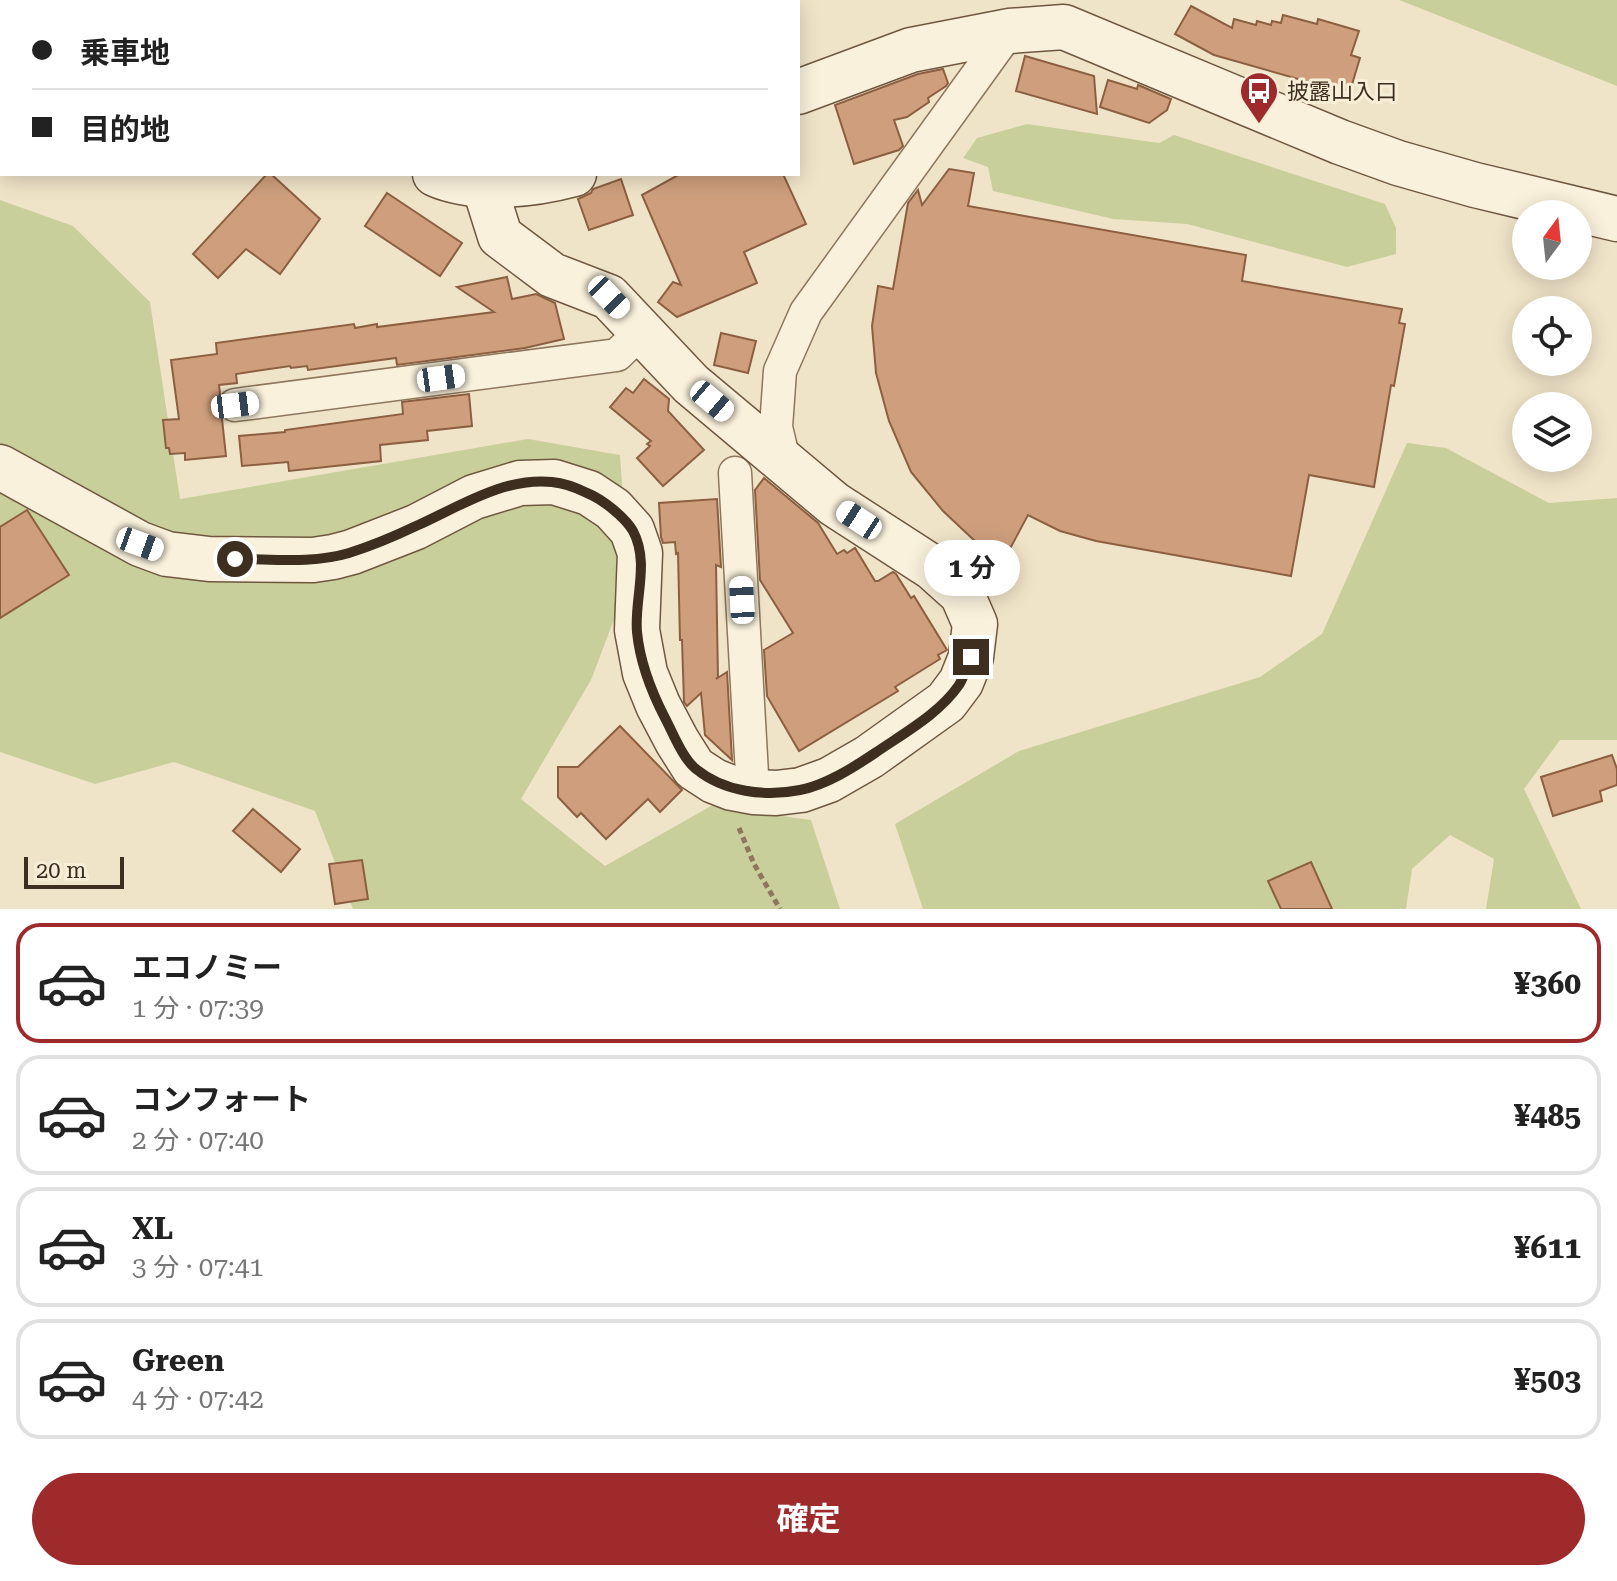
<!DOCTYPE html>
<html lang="ja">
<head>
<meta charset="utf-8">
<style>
  :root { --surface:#fff; --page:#f6f6f6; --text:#222; --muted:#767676; --line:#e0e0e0; --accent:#9e2a2b }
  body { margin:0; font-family:"Roboto Serif","Noto Sans JP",serif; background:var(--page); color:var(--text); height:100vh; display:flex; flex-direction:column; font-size:30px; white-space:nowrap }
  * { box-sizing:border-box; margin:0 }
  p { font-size:26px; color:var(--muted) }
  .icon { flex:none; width:44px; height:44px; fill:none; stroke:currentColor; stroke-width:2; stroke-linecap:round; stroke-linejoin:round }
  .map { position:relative; height:909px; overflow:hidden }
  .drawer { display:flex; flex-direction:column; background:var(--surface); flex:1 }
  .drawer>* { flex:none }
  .banner { position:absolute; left:0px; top:0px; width:800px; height:176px; box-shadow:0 4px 20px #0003; display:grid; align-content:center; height:176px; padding:0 32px; background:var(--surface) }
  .needle { width:52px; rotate:15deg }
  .buttons { position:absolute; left:1512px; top:200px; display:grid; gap:16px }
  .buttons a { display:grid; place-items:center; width:80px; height:80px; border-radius:50%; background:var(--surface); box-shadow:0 4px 20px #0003; font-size:40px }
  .scale { position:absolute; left:24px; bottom:20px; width:100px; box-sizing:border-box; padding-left:8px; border:4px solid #3d2e20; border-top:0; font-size:22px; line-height:28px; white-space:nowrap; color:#3d2e20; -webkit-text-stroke:6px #f7eed8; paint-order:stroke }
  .end { position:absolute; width:36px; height:36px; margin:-18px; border:10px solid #3d2e20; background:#fff; box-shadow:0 0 0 4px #fff }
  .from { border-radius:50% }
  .bubble { position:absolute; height:56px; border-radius:28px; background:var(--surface); box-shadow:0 4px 20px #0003; font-size:26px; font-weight:700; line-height:56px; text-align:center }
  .car { position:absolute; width:24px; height:48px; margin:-24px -12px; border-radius:10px; box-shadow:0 0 6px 2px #0007; background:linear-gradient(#fff 24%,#345 0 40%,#fff 0 76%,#345 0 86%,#fff 0) }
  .banner b { display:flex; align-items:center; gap:28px; height:76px; font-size:30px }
  .banner b+b { border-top:2px solid var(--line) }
  .banner i { width:20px; height:20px; background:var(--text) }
  ul { padding:14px 0 0; list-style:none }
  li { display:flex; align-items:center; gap:24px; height:120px; margin:0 16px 12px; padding:0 16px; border:4px solid var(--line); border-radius:24px }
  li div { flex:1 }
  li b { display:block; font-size:30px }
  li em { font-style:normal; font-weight:700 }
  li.selected { border-color:var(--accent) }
  li>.icon { width:72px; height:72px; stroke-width:1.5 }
  .primary-button { display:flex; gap:16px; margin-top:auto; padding:16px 32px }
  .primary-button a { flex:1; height:92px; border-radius:48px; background:var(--accent); color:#fff; font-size:32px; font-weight:700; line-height:92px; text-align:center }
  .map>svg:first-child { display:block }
  .green { fill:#c9cf9b }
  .building { fill:#cf9f7d; stroke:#8d5f41; stroke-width:2 }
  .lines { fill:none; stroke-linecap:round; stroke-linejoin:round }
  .street-casing { stroke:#8d765c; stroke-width:35 }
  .secondary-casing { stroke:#6f573f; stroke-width:47 }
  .path { stroke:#8d765c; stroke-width:5; stroke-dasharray:6 4; stroke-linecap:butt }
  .street { stroke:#faf1dc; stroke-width:32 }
  .secondary { stroke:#faf1dc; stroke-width:44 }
  .route { stroke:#3d2e20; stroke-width:10 }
  .labels { text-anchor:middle; stroke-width:6; stroke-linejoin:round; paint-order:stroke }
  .poi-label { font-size:22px; fill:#3d2e20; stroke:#f7eed8; text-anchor:start }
</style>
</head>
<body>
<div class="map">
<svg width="1617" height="909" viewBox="0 0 1617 909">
  <rect width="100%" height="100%" fill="#f0e4c8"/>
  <g class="green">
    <path d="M305 0H718L716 2H304Z"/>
    <path d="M1399 0H1617V86Z"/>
    <path d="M1027 124 1159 143 1174 135 1385 204 1396 228V254L1347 267 1187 224 1113 219 993 191 988 167 963 158 977 138Z"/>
    <path d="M0 200 73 226 150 302 180 499 528 439 620 455 629 580 591 680 521 799 605 866 711 806 811 820 840 909H353L315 811 174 762 95 784 0 752Z"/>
    <path d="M1407 443 1446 448 1549 503 1617 498V740H1560L1524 789 1581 909H1486L1494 859 1450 835 1412 869 1406 909H923L895 824 1019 751 1260 677 1322 634Z"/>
  </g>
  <g class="building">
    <path d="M1191 6 1232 28 1234 19 1256 25 1257 21 1271 25 1272 21 1281 23 1283 15 1317 24 1318 19 1359 31 1351 55 1360 58 1350 91 1327 84 1326 87 1214 55 1175 34Z"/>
    <path d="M1025 56 1094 76 1097 114 1016 91Z"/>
    <path d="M943 69 948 83 946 86 928 98 929 102 907 117 894 120 903 146 899 150 854 164 835 105 918 74Z"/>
    <path d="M1108 80 1137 89 1138 85 1171 99 1167 110 1149 123 1100 107Z"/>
    <path d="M949 169 974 173 968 206 1246 255 1242 281 1402 309 1399 323 1405 324 1394 386 1391 385 1374 487 1309 475 1291 576 1096 541 1060 531 1028 515 1004 560 977 543 943 511 911 472 889 421 876 373 872 326 878 286 893 289 908 203 918 190 922 205Z"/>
    <path d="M267 174H271L320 219 280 274 246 249 218 278 193 254Z"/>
    <path d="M680 174H783L806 224 744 252 757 283 677 317 658 302 673 282 681 285 642 195Z"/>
    <path d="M621 179 633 215 589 230 578 199 591 193 593 189Z"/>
    <path d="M387 193 462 243 440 276 365 226Z"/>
    <path d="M507 277 512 299 536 294 555 303 564 339 525 348 397 365 396 358 308 370 307 366 291 368 290 366 236 374 237 383 219 385 220 394 216 407 222 419 226 456 185 460V453L170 454 169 448H166L163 420 179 419 171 360 217 354 216 343 354 324 355 328 377 324V327L494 312 457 287Z"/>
    <path d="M721 333 756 341 748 373 714 365Z"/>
    <path d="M644 379 669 399 668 411 704 450 663 486 637 458 650 446 647 444 651 441 610 407 626 388 633 393Z"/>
    <path d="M469 394 472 426 427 431 428 440 380 445 381 461 289 471 288 462 242 466 239 436 285 432V430L403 414 402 402Z"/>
    <path d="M764 478 818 523 837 554 844 550 847 553 855 548 875 581H878L893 572 896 574 911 598 914 596 947 650 938 655 940 659 895 687 898 691 799 751 767 696 764 650 793 633 760 580 755 490Z"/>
    <path d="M717 499 721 567 716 565 718 677 716 679 727 672 732 760 705 735 701 693 687 706 684 702 682 640H680L678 553 676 554 675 542 663 543 661 537 659 503Z"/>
    <path d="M27 510 69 575 0 618V527Z"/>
    <path d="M620 726 682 790 660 812 648 799 606 839 581 813 577 817 558 797V767H578Z"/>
    <path d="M1612 755 1617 769V785L1600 791 1602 801 1553 816 1541 777Z"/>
    <path d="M253 809 300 849 281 872 233 831Z"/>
    <path d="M362 860 368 899 335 904 329 864Z"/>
    <path d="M1311 862 1332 909H1281L1268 881Z"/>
  </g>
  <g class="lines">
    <g class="street-casing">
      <g id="street">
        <path d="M270 2 271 0"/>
        <path d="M235 405 617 355 642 331"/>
        <path d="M784 461 776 427 780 371 806 312 1009 31"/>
        <path d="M735 473 753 792"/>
      </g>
    </g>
    <g class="secondary-casing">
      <g id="secondary">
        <path d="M0 9 2 10"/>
        <path d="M798 92 911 50 1009 31 1064 27 1340 142 1398 163 1475 185 1617 219"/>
        <path d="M435 174C475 192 533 185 574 174"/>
        <path d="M0 467 140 544 167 554 209 559 313 560 333 557 352 552 416 527 474 497 520 483 554 482 589 493 613 509 632 530 640 553 637 630 645 673 658 705 677 741 694 768 714 781 732 788 753 792 776 793 801 790 829 780 869 757 946 702 961 682 971 657 975 624 962 594 933 568 834 504 691 384 609 297 552 275 500 236 484 185"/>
      </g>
    </g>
    <path class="path" d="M739 828 754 864 780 909"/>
    <use href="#street" class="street"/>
    <use href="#secondary" class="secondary"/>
  </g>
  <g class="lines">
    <path class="route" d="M235 559C273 559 312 564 349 553 371 546 395 536 416 526 459 507 503 477 552 482 563 483 577 488 587 493 602 499 625 517 633 531 650 563 634 599 637 632 640 663 651 691 665 718 673 733 683 759 696 769 724 792 765 797 800 790 826 785 853 768 875 753 904 733 939 714 959 685 964 677 967 667 971 657"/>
  </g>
  <defs>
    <g id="bus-pin" transform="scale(2)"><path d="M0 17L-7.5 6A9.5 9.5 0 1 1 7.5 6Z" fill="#9e2a2b" stroke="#f7eed8"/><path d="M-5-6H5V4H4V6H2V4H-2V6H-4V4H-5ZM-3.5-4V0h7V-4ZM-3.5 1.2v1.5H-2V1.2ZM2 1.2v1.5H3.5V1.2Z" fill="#fff"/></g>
  </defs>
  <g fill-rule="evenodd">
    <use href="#bus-pin" x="1259" y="91"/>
  </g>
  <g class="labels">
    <g class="poi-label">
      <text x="1287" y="99">披露山入口</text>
    </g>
  </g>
</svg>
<div class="buttons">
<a><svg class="needle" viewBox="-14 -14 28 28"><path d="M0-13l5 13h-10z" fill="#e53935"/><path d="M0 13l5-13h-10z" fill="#767676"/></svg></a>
<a><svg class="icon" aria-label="locate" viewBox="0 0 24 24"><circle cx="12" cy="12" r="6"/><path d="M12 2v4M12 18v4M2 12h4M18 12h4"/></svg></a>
<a><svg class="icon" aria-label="layers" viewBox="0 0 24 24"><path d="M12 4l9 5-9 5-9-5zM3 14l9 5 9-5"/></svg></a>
</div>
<div class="scale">20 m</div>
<i class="end from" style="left:235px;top:559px"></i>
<i class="end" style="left:971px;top:657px"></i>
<div class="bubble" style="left:924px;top:540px;width:96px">1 分</div>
<i class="car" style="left:609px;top:297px;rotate:136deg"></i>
<i class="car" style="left:441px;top:378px;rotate:82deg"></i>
<i class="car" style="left:712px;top:401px;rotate:130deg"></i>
<i class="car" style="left:235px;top:405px;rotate:83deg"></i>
<i class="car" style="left:859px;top:520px;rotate:303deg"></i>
<i class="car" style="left:140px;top:544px;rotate:110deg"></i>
<i class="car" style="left:742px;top:600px;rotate:357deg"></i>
<div class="banner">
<b><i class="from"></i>乗車地</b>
<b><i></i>目的地</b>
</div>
</div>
<section class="drawer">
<ul>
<li class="selected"><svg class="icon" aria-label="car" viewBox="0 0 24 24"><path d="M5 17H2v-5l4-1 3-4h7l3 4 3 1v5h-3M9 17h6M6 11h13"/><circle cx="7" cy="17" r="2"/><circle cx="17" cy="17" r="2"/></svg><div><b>エコノミー</b><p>1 分 · 07:39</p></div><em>¥360</em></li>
<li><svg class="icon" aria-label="car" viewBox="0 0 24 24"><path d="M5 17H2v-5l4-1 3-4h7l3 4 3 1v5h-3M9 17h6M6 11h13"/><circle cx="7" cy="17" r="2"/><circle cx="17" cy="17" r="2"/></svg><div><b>コンフォート</b><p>2 分 · 07:40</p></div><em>¥485</em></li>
<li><svg class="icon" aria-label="car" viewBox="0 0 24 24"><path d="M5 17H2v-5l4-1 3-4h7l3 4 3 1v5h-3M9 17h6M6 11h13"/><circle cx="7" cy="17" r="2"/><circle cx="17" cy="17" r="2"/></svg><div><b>XL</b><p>3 分 · 07:41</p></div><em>¥611</em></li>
<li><svg class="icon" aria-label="car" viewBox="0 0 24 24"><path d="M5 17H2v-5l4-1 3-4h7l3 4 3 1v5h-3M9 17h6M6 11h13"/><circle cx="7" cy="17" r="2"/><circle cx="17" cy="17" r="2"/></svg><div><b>Green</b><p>4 分 · 07:42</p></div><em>¥503</em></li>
</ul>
<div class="primary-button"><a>確定</a></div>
</section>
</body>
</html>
